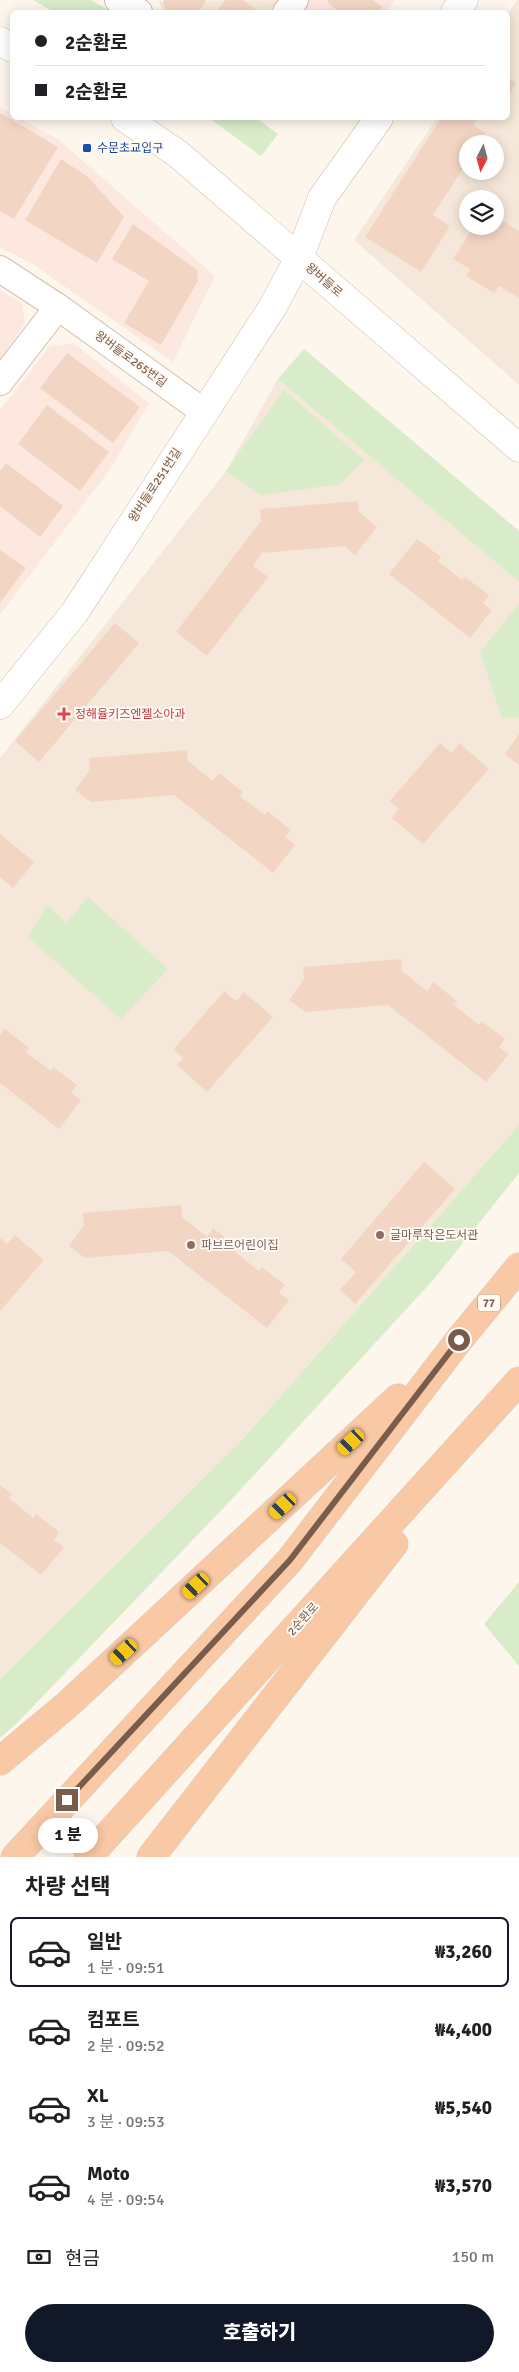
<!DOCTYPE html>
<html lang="ko">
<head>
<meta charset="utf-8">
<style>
  :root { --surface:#fff; --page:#f6f6f6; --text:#202124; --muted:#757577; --line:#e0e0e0; --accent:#111827 }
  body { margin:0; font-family:Signika,"Noto Sans KR",sans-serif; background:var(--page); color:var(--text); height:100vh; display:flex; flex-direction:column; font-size:19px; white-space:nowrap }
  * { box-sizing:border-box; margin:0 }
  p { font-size:16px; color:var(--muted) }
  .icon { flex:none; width:28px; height:28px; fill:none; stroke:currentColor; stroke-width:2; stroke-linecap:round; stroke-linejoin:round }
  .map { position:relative; height:1857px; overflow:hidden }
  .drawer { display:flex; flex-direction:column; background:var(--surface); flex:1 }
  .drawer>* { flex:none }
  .guide { position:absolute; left:10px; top:10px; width:500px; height:110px; border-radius:8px; box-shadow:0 2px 12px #0003; display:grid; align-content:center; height:110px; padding:0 25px; background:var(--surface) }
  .needle { width:32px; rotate:186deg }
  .fabs { position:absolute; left:459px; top:135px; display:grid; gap:10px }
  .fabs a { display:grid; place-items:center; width:45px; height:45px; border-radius:50%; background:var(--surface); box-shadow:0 2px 12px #0003; font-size:25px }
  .end { position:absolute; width:22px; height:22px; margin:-11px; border:6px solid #7a5c4d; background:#fff; box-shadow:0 0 0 2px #fff }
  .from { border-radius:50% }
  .bubble { position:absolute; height:35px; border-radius:18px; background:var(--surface); box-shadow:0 2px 12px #0003; font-size:16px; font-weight:800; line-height:35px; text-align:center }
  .car { position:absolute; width:15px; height:30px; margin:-15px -8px; border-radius:6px; box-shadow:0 0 4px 1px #0007; background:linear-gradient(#f5c518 24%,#345 0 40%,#f5c518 0 76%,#345 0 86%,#f5c518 0) }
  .guide b { display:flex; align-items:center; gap:18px; height:48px; font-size:19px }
  .guide b+b { border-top:1px solid var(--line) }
  .guide i { width:12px; height:12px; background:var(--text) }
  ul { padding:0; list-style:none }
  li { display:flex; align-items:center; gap:15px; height:70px; margin:0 10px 8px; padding:0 15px; border:2px solid transparent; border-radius:8px }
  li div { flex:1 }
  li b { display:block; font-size:19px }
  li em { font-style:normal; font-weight:800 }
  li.selected { border-color:var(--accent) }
  li>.icon { width:45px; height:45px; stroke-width:1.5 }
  h2 { padding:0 25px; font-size:22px; line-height:60px }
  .pay { display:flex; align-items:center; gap:12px; height:55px; padding:0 25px; font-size:19px }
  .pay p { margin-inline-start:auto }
  .cta { display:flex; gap:10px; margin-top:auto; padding:10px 25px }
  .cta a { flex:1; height:58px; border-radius:30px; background:var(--accent); color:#fff; font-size:20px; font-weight:800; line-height:58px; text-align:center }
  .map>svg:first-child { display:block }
  .residential { fill:#f5e8da; fill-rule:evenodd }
  .commercial { fill:#fde8e0 }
  .green { fill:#d8ecc9 }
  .building { fill:#f3d5c3 }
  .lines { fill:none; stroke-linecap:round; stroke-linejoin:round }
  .minor-casing { stroke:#d1beb0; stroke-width:28 }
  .tertiary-casing { stroke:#d1beb0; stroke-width:29 }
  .secondary-casing { stroke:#d6c0b0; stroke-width:29 }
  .trunk-casing { stroke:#dad1cd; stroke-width:29 }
  .minor { stroke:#fff; stroke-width:26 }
  .tertiary { stroke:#fff; stroke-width:28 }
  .secondary { stroke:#fff; stroke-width:28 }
  .trunk { stroke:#f9c8a4; stroke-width:28 }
  .route { stroke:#7a5c4d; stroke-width:6 }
  .transit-dot { fill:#1a4fb4; stroke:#fffaf3; stroke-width:2 }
  .health-dot { fill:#e0444e; stroke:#fffaf3; stroke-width:2 }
  .education-dot { fill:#8d6e63; stroke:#fffaf3; stroke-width:2 }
  .labels { text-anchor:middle; stroke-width:4; stroke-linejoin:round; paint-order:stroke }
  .shield { fill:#fffaf3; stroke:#a28b7f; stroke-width:1 }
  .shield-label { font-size:11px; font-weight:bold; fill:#7a5c4d }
  .transit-label { font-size:12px; fill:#164399; stroke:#fffaf3; text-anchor:start }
  .street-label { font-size:12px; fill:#7a5c4d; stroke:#fffaf3 }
  .health-label { font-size:12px; fill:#be3a42; stroke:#fffaf3; text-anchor:start }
  .education-label { font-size:12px; fill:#785e54; stroke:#fffaf3; text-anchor:start }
</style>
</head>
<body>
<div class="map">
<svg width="519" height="1857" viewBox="0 0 519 1857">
  <rect width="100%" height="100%" fill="#fdf6ec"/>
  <g class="residential">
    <path d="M282 0 274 12H163L159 1Z"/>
    <path d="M517 0H519V385L354 240 437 118H508V14ZM468 144H495V171H468ZM468 199H495V226H468Z"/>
    <path d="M278 379 519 582V1125L244 1438 0 1679V758L226 471Z"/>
  </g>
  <g class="commercial">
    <path d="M308 0H395L386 12H300Z"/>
    <path d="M0 107 12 114V118H19L59 140 215 276 173 362 34 265 0 247Z"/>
    <path d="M0 290 22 303 25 323 0 359Z"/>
    <path d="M73 343 149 403 111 468 0 615V410L50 346Z"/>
  </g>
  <g class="green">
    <path d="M33 0H91L112 12H54Z"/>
    <path d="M209 118H256L278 134 261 156Z"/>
    <path d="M304 349 519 531V582L278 379Z"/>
    <path d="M284 390 364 460 341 484 261 495 226 471Z"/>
    <path d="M519 604V717L502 718 480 652Z"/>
    <path d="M88 897 168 969 121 1019 28 937 47 905 66 923Z"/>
    <path d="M519 1125V1173L434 1279 231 1500 18 1722 0 1738V1679L244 1438Z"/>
    <path d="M519 1582V1666L484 1624Z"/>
  </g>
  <g class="building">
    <path d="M164 0H206L199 12H167L163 2Z"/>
    <path d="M225 0H243L259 12H216Z"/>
    <path d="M328 0H373L382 7 378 12H340L327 2Z"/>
    <path d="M508 78 516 83 508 97Z"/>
    <path d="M0 113 58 147 14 219 0 211Z"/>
    <path d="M441 118H478L473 125 485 133 478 144H468V161L433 215 450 226 421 272 365 237Z"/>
    <path d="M61 159 88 177 124 217 97 263 25 220Z"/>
    <path d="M497 217 519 231V298L499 286 494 293 466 276 470 269 453 259 474 226H495Z"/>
    <path d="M133 224 197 270 198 281 161 345 124 323 149 281 112 259Z"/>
    <path d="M67 353 140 407 113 443 40 388Z"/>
    <path d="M47 405 109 452 80 491 18 444Z"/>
    <path d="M6 463 63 506 40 537 0 506V471Z"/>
    <path d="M358 501 359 512 377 527 355 555 344 546 262 553 253 566 268 577 207 656 176 632 261 521 260 509Z"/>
    <path d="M417 539 441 557 438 561 462 580 465 577 489 595 483 603 492 610 470 638 389 574Z"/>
    <path d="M0 550 26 568 0 603Z"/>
    <path d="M115 623 139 643 39 762 15 741Z"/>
    <path d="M519 734V765L505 754Z"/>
    <path d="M440 743 452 753 459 743 489 769 423 844 392 818 399 809 390 801Z"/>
    <path d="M187 750 188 761 213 781 219 773 243 792 240 796 265 815 267 811 291 830 285 837 295 845 273 873 174 795 91 802 75 790 90 770 89 758Z"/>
    <path d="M0 834 34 862 13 888 0 877Z"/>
    <path d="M401 959 402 971 427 991 433 982 457 1001 454 1005 479 1025 481 1021 505 1039 499 1047 509 1054 486 1082 388 1005 305 1012 289 1000 304 979 303 967Z"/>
    <path d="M224 991 236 1001 244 992 273 1017 207 1092 177 1065 183 1058 174 1049Z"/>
    <path d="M5 1029 29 1048 26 1052 51 1071 53 1067 77 1085 71 1093 81 1100 59 1129 0 1083V1035Z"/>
    <path d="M424 1162 455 1189 355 1304 340 1290 356 1272 341 1259Z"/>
    <path d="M181 1205 182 1217 207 1237 213 1228 237 1247 234 1251 259 1271 262 1267 285 1285 279 1293 289 1300 267 1328 168 1251 85 1258 69 1246 84 1225 83 1213Z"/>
    <path d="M15 1235 44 1260 0 1311V1238L7 1244Z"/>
    <path d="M0 1485 12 1494 9 1498 33 1518 36 1514 59 1532 54 1540 64 1547 41 1575 0 1543Z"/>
  </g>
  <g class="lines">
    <g class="minor-casing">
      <g id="minor">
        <path d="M118 0 139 12"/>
        <path d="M286 12 295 0"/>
        <path d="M0 269 58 307 204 412"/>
        <path d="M0 382 58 307"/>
      </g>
    </g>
    <g class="tertiary-casing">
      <g id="tertiary">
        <path d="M455 12 464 0"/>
        <path d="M0 705 75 612 272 308 299 258 322 198 379 118"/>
      </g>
    </g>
    <g class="secondary-casing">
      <g id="secondary">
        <path d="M0 41 12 48"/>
        <path d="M125 118 178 154 519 448"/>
      </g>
    </g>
    <g class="trunk-casing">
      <g id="trunk">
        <path d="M0 1761 67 1705 398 1398"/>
        <path d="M15 1857 290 1560 459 1340 519 1267"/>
        <path d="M88 1857 519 1381"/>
        <path d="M151 1857 394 1544"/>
      </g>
    </g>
    <use href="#minor" class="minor"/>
    <use href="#tertiary" class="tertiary"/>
    <use href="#secondary" class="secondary"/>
    <use href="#trunk" class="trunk"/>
  </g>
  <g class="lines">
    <path class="route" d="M67 1800 290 1560 459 1340"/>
  </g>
  <rect class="transit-dot" x="82" y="143" width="10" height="10" rx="2.5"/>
  <path class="health-dot" d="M61.5 706.5h5v5h5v5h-5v5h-5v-5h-5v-5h5z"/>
  <g class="education-dot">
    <circle cx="380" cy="1235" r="5"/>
    <circle cx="191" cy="1245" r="5"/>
  </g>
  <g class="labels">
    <rect class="shield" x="478" y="1294.5" width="22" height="17" rx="4"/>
    <g class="shield-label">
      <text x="489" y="1307">77</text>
    </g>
    <g class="transit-label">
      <text x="97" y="152">수문초교입구</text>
    </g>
    <g class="street-label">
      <text transform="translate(324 280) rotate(41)" y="4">왕버들로</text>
      <text transform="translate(131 359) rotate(36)" y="4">왕버들로265번길</text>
      <text transform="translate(155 485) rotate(-57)" y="4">왕버들로251번길</text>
      <text transform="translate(303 1619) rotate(-48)" y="4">2순환로</text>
    </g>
    <g class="health-label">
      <text x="75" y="718">정해율키즈엔젤소아과</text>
    </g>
    <g class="education-label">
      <text x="390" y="1239">글마루작은도서관</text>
      <text x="201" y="1249">파브르어린이집</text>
    </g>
  </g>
</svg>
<div class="fabs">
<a><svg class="needle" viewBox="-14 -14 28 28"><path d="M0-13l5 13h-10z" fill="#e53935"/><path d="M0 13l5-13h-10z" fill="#757577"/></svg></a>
<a><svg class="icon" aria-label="layers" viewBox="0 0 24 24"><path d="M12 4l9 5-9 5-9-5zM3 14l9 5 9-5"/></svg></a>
</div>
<i class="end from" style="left:459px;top:1340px"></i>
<i class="end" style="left:67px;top:1800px"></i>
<div class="bubble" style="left:38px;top:1818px;width:60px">1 분</div>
<i class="car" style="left:351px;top:1442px;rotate:227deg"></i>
<i class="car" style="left:283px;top:1506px;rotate:227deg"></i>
<i class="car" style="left:196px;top:1586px;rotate:227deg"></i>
<i class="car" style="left:124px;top:1652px;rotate:228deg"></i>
<div class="guide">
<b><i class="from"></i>2순환로</b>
<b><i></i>2순환로</b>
</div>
</div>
<section class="drawer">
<h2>차량 선택</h2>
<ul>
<li class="selected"><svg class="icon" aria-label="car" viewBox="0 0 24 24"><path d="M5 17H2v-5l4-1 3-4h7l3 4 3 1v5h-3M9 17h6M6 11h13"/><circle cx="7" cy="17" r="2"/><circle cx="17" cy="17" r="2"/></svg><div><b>일반</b><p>1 분 · 09:51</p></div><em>₩3,260</em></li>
<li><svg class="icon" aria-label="car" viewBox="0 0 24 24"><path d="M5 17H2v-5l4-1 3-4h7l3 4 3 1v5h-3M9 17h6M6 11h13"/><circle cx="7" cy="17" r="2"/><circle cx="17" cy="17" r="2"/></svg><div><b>컴포트</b><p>2 분 · 09:52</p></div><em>₩4,400</em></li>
<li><svg class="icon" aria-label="car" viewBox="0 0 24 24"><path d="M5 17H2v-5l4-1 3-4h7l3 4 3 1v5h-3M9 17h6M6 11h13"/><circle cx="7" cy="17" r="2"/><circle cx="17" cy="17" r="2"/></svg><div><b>XL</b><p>3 분 · 09:53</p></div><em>₩5,540</em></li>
<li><svg class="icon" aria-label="car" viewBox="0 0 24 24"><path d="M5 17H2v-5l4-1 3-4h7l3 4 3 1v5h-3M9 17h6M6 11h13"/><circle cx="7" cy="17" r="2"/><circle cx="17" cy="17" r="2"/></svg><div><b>Moto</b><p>4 분 · 09:54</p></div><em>₩3,570</em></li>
</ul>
<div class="pay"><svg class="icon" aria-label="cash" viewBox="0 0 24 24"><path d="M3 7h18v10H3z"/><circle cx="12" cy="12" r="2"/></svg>현금<p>150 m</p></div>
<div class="cta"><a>호출하기</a></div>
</section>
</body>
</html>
